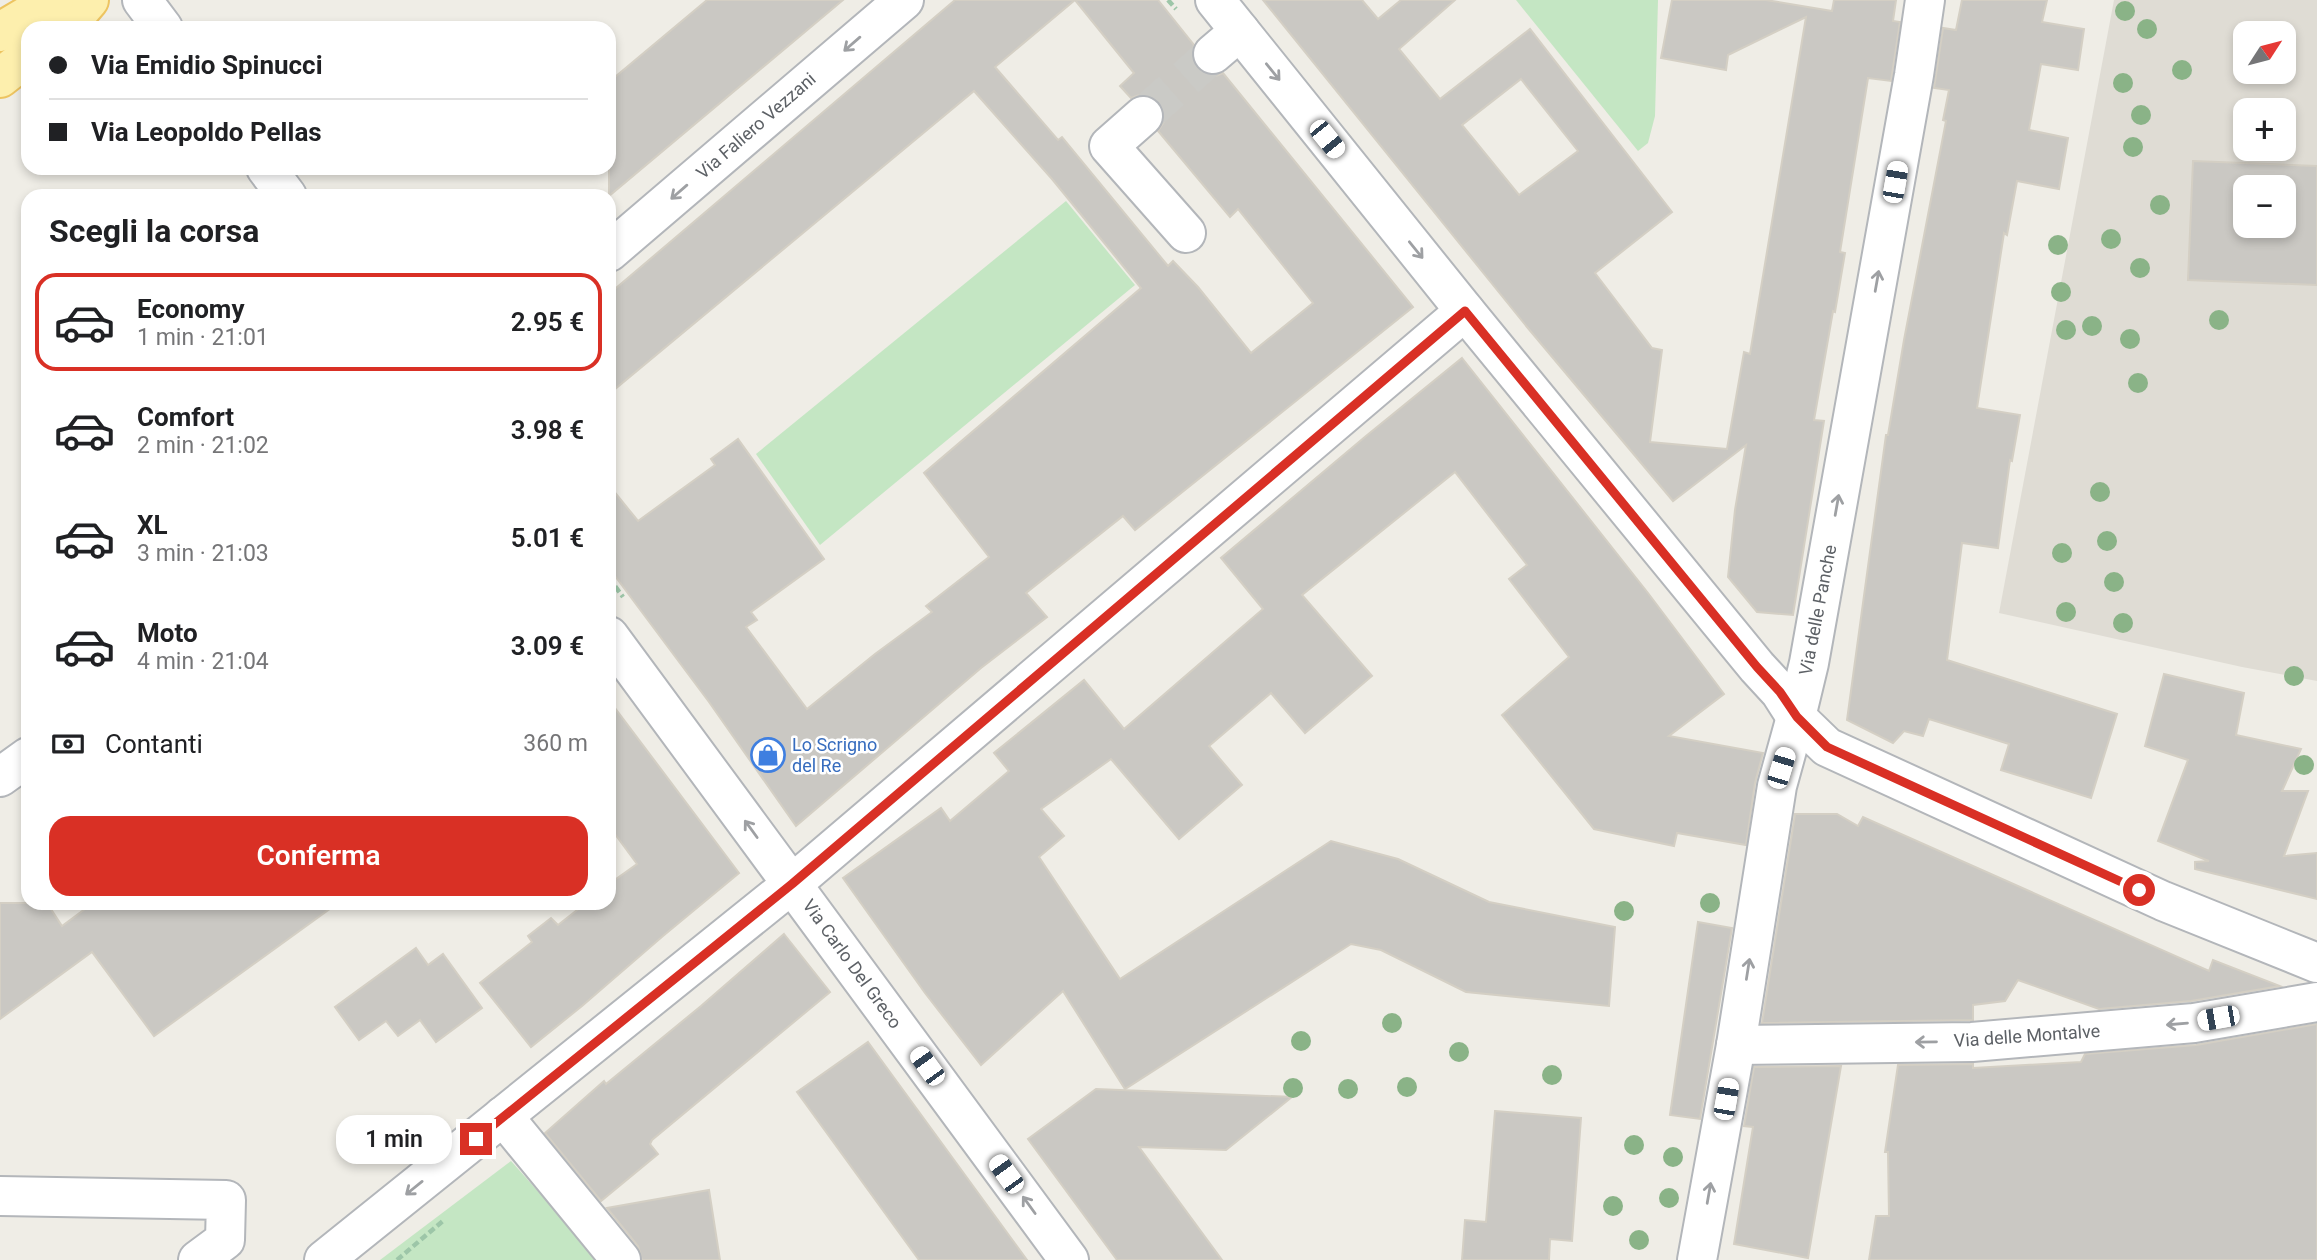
<!DOCTYPE html>
<html lang="it">
<head>
<meta charset="utf-8">
<style>
  :root { --surface:#fff; --page:#f2f2f2; --text:#202124; --muted:#757577; --line:#e0e0e0; --accent:#d93025 }
  body { margin:0; font-family:Roboto,sans-serif; background:var(--page); color:var(--text); height:100vh; display:flex; flex-direction:column; font-size:26px; white-space:nowrap }
  * { box-sizing:border-box; margin:0 }
  p { font-size:23px; color:var(--muted) }
  .icon { flex:none; width:38px; height:38px; fill:none; stroke:currentColor; stroke-width:2; stroke-linecap:round; stroke-linejoin:round }
  .map { position:relative; flex:1; overflow:hidden }
  .panel { position:absolute; left:21px; top:189px; width:595px; height:721px; display:flex; flex-direction:column; background:var(--surface); border-radius:21px; box-shadow:0 4px 10px #0003 }
  .panel>* { flex:none }
  .top-card { position:absolute; left:21px; top:21px; width:595px; height:154px; border-radius:21px; box-shadow:0 4px 10px #0003; display:grid; align-content:center; height:154px; padding:0 28px; background:var(--surface) }
  .needle { width:46px; rotate:54deg }
  .controls { position:absolute; left:2233px; top:21px; display:grid; gap:14px }
  .controls a { display:grid; place-items:center; width:63px; height:63px; border-radius:14px; background:var(--surface); box-shadow:0 4px 10px #0003; font-size:35px }
  .end { position:absolute; width:32px; height:32px; margin:-16px; border:9px solid #d93025; background:#fff; box-shadow:0 0 0 4px #fff }
  .from { border-radius:50% }
  .bubble { position:absolute; height:49px; border-radius:21px; background:var(--surface); box-shadow:0 4px 10px #0003; font-size:23px; font-weight:600; line-height:49px; text-align:center }
  .car { position:absolute; width:21px; height:42px; margin:-21px -10px; border-radius:9px; box-shadow:0 0 5px 2px #0007; background:linear-gradient(#fff 24%,#345 0 40%,#fff 0 76%,#345 0 86%,#fff 0) }
  .top-card b { display:flex; align-items:center; gap:24px; height:66px; font-size:26px }
  .top-card b+b { border-top:2px solid var(--line) }
  .top-card i { width:18px; height:18px; background:var(--text) }
  ul { padding:0; list-style:none }
  li { display:flex; align-items:center; gap:21px; height:98px; margin:0 14px 10px; padding:0 14px; border:4px solid transparent; border-radius:21px }
  li div { flex:1 }
  li b { display:block; font-size:26px }
  li em { font-style:normal; font-weight:600 }
  li.active { border-color:var(--accent) }
  li>.icon { width:63px; height:63px; stroke-width:1.5 }
  h2 { padding:0 28px; font-size:32px; line-height:84px }
  .pay { display:flex; align-items:center; gap:18px; height:77px; padding:0 28px; font-size:26px }
  .pay p { margin-inline-start:auto }
  .action { display:flex; gap:14px; margin-top:auto; padding:14px 28px }
  .action a { flex:1; height:80px; border-radius:21px; background:var(--accent); color:#fff; font-size:28px; font-weight:600; line-height:80px; text-align:center }
  .map>svg:first-child { display:block }
  .education { fill:#dfdcd4; fill-rule:evenodd }
  .green { fill:#c4e6c3 }
  .building { fill:#cac8c3; stroke:#d4cfc4; stroke-width:2; fill-rule:evenodd }
  .lines { fill:none; stroke-linecap:round; stroke-linejoin:round }
  .minor-tunnel { stroke:#cacac6; stroke-width:38; stroke-dasharray:38 19; stroke-linecap:butt }
  .minor-casing { stroke:#b3b6ba; stroke-width:42 }
  .major-casing { stroke:#edc461; stroke-width:42 }
  .path { stroke:#9dc6a8; stroke-width:4.5; stroke-dasharray:7 3.5; stroke-linecap:butt }
  .minor { stroke:#fff; stroke-width:38 }
  .major { stroke:#fdefad; stroke-width:38 }
  .tree { fill:#8ab387 }
  .oneway { stroke:#9ea0a3 }
  .route { stroke:#d93025; stroke-width:9 }
  .labels { text-anchor:middle; stroke-width:5; stroke-linejoin:round; paint-order:stroke }
  .street-label { font-size:18px; fill:#5d6166; stroke:#fff }
  .shop-label { font-size:18px; fill:#366cbe; stroke:#fff; text-anchor:start }
</style>
</head>
<body>
<div class="map">
<svg width="2317" height="1260" viewBox="0 0 2317 1260">
  <rect width="100%" height="100%" fill="#efede6"/>
  <path class="education" d="M2114 0H2317V681L2242 667 1999 613ZM2245 33H2284V72H2245ZM2245 110H2284V149H2245ZM2245 187H2284V226H2245Z"/>
  <g class="green">
    <path d="M1516 0H1658L1655 116 1648 143 1638 151Z"/>
    <path d="M1066 201 1135 285 820 545 756 454Z"/>
    <path d="M511 1161 599 1260H380Z"/>
  </g>
  <g class="building">
    <path d="M707 0H843L609 196V82Z"/>
    <path d="M955 0H1158L1194 45 1191 57 1196 68 1206 75 1216 76 1223 73 1413 307 1135 530 1123 516 1026 593 1047 617 981 668 796 826 709 702 609 568V485L638 521 715 465 711 459 738 439 824 559 751 612 757 620 746 627 807 709 875 654 932 612 926 606 989 557 924 473 1141 288 1052 179 974 91 609 394V294ZM1075 0 1134 73 1120 86 1131 98 1139 95H1149L1159 101 1164 112V122L1158 131 1230 217 1238 209 1313 303 1251 353 1198 287 1173 261 1168 266 1062 137 1058 140 995 67Z"/>
    <path d="M1263 0H1362L1378 19 1401 0H1455L1399 49 1440 99 1530 29 1672 212 1595 273 1652 348 1662 350 1650 442 1727 449 1744 352 1750 354 1806 17 1728 55 1726 70 1661 58 1672 0H1766L1832 11 1834 0H1896L1893 21 1900 22 1891 81 1868 78 1840 252 1845 253 1835 312 1833 311 1814 420 1824 421 1793 615 1757 612 1728 577 1735 510 1746 445 1673 501 1527 327ZM1521 79 1578 151 1519 195 1462 125Z"/>
    <path d="M1962 0H2047L2042 22 2084 29 2078 70 2041 64 2029 130 2068 138 2059 189 2017 181 2007 235 2004 233 1977 408 2020 415 2012 461 2010 460 1998 548 1962 543 1947 660 2117 714 2091 798 2001 770 2009 744 1929 719 1923 736 1904 731 1893 743 1847 720 1886 435H1888L1904 340 1946 121 1943 120 1949 90 1934 88 1943 28 1956 30Z"/>
    <path d="M2193 161 2317 166V285L2188 280ZM2245 187H2284V226H2245Z"/>
    <path d="M1462 358 1648 593 1724 694 1669 736 1763 753 1755 783 1746 845 1677 833 1674 846 1594 829 1502 715 1569 657 1509 579 1527 565 1455 472 1302 595 1372 676 1305 733 1271 693 1209 746 1242 785 1179 839 1111 759 1041 809 1064 836 1039 857 1120 979 1331 841 1398 859 1489 902 1615 927 1609 1006 1466 992 1381 950 1351 944 1125 1089 1063 991 981 1065 925 993 843 878 941 808 950 821 1009 771 994 753 1084 680 1124 729 1263 609 1221 558 1366 436Z"/>
    <path d="M2164 674 2244 693 2236 735 2301 749 2282 791H2308L2284 856 2317 853V899L2195 869V862L2209 861 2158 841 2188 760 2145 746Z"/>
    <path d="M609 700 739 873 663 936 582 1006 531 1047 480 983 532 942 528 936 551 918 558 925 586 903H609V884L637 864 609 826Z"/>
    <path d="M1795 814H1837L1858 826 1863 817 2209 971 2213 960 2280 986 2191 1001 2099 1009 2018 980 2005 1001 1973 1005V1020L1762 1023Z"/>
    <path d="M0 903H47L62 926 93 903H338L154 1036 92 952 0 1019Z"/>
    <path d="M1698 922 1732 928 1700 1119 1670 1115Z"/>
    <path d="M784 934 830 992 652 1140 650 1144 658 1154 601 1201 545 1133 604 1081 606 1084 701 1006Z"/>
    <path d="M416 948 428 965 443 954 482 1008 436 1042 420 1020 398 1036 386 1021 359 1040 335 1007Z"/>
    <path d="M2317 1024V1260H1869L1876 1216H1889L1888 1152H1885L1898 1065 1973 1064V1068L2081 1062 2085 1054 2196 1045Z"/>
    <path d="M868 1042 1027 1260H919L797 1092Z"/>
    <path d="M1841 1066 1808 1258 1734 1244 1753 1127 1744 1126 1754 1067Z"/>
    <path d="M1096 1089 1292 1097 1226 1150 1139 1147 1222 1260H1117L1028 1139Z"/>
    <path d="M1495 1111 1581 1118 1572 1241 1550 1239 1549 1260H1462L1465 1220 1486 1222Z"/>
    <path d="M709 1190 720 1260H642L638 1246 607 1208Z"/>
  </g>
  <g class="lines">
    <path class="minor-tunnel" d="M1143 116 1213 54"/>
    <g class="minor-casing">
      <g id="minor">
        <path d="M142 0 163 28"/>
        <path d="M1215 0 1465 311 1757 667 1780 692 1796 717 1827 747 2163 901 2317 963"/>
        <path d="M1213 54 1240 31"/>
        <path d="M1143 116 1109 146 1186 233"/>
        <path d="M266 168 287 196"/>
        <path d="M609 252 904 0"/>
        <path d="M609 636 1069 1260"/>
        <path d="M0 777 28 757"/>
        <path d="M1736 1045 1972 1042 2194 1023 2317 1002"/>
        <path d="M503 1116 621 1260"/>
        <path d="M0 1196 226 1200 225 1240 198 1260"/>
        <path d="M324 1260 792 884 1465 311"/>
        <path d="M1697 1260 1736 1045 1777 786 1796 717 1809 663 1914 75 1925 0"/>
      </g>
    </g>
    <g class="major-casing">
      <g id="major">
        <path d="M65 28 89 0"/>
        <path d="M0 32 54 0"/>
        <path d="M0 78 28 56"/>
      </g>
    </g>
    <g class="path">
      <path d="M1168 0 1176 9"/>
      <path d="M609 578 623 597"/>
      <path d="M397 1260 444 1220"/>
    </g>
    <use href="#minor" class="minor"/>
    <use href="#major" class="major"/>
  </g>
  <g class="tree">
    <circle cx="2125" cy="11" r="10"/>
    <circle cx="2147" cy="29" r="10"/>
    <circle cx="2182" cy="70" r="10"/>
    <circle cx="2123" cy="83" r="10"/>
    <circle cx="2141" cy="115" r="10"/>
    <circle cx="2133" cy="147" r="10"/>
    <circle cx="2160" cy="205" r="10"/>
    <circle cx="2111" cy="239" r="10"/>
    <circle cx="2058" cy="245" r="10"/>
    <circle cx="2140" cy="268" r="10"/>
    <circle cx="2061" cy="292" r="10"/>
    <circle cx="2219" cy="320" r="10"/>
    <circle cx="2092" cy="326" r="10"/>
    <circle cx="2066" cy="330" r="10"/>
    <circle cx="2130" cy="339" r="10"/>
    <circle cx="2138" cy="383" r="10"/>
    <circle cx="2100" cy="492" r="10"/>
    <circle cx="2107" cy="541" r="10"/>
    <circle cx="2062" cy="553" r="10"/>
    <circle cx="2114" cy="582" r="10"/>
    <circle cx="2066" cy="612" r="10"/>
    <circle cx="2123" cy="623" r="10"/>
    <circle cx="2294" cy="676" r="10"/>
    <circle cx="2304" cy="765" r="10"/>
    <circle cx="1710" cy="903" r="10"/>
    <circle cx="1624" cy="911" r="10"/>
    <circle cx="1392" cy="1023" r="10"/>
    <circle cx="1301" cy="1041" r="10"/>
    <circle cx="1459" cy="1052" r="10"/>
    <circle cx="1552" cy="1075" r="10"/>
    <circle cx="1407" cy="1087" r="10"/>
    <circle cx="1293" cy="1088" r="10"/>
    <circle cx="1348" cy="1089" r="10"/>
    <circle cx="1634" cy="1145" r="10"/>
    <circle cx="1673" cy="1157" r="10"/>
    <circle cx="1669" cy="1198" r="10"/>
    <circle cx="1613" cy="1206" r="10"/>
    <circle cx="1639" cy="1240" r="10"/>
  </g>
  <defs><path id="oneway-shaft" d="M-6 0H5M1.5-3L5.5 0L1.5 3" fill="none" stroke-width="1.6" stroke-linecap="round" stroke-linejoin="round" transform="scale(1.75)"/></defs>
  <g class="oneway">
    <use href="#oneway-shaft" transform="translate(852 44) rotate(139)"/>
    <use href="#oneway-shaft" transform="translate(1273 72) rotate(51)"/>
    <use href="#oneway-shaft" transform="translate(679 192) rotate(139)"/>
    <use href="#oneway-shaft" transform="translate(1416 250) rotate(51)"/>
    <use href="#oneway-shaft" transform="translate(1877 281) rotate(-80)"/>
    <use href="#oneway-shaft" transform="translate(1837 505) rotate(-80)"/>
    <use href="#oneway-shaft" transform="translate(751 829) rotate(-126)"/>
    <use href="#oneway-shaft" transform="translate(1748 969) rotate(-81)"/>
    <use href="#oneway-shaft" transform="translate(2177 1024) rotate(175)"/>
    <use href="#oneway-shaft" transform="translate(1926 1042) rotate(179)"/>
    <use href="#oneway-shaft" transform="translate(414 1188) rotate(141)"/>
    <use href="#oneway-shaft" transform="translate(1709 1193) rotate(-80)"/>
    <use href="#oneway-shaft" transform="translate(1029 1205) rotate(-126)"/>
  </g>
  <g class="lines">
    <path class="route" d="M476 1139 792 884 1465 311 1757 667 1780 692 1797 717 1827 747 2139 890"/>
  </g>
  <defs>
    <g id="shop-ring" transform="scale(1.75)"><circle r="9.5" fill="#fff" stroke="#3f7fe0" stroke-width="1.5"/><path d="M-5-2.5h2.3a2.7 3.5 0 0 1 5.4 0H5L5.5 6h-11ZM-1.5-2.5h3a1.5 2.3 0 0 0-3 0Z" fill="#3f7fe0"/></g>
  </defs>
  <g fill-rule="evenodd">
    <use href="#shop-ring" x="768" y="755"/>
  </g>
  <g class="labels">
    <g class="street-label">
      <text transform="translate(756 126) rotate(-41)" y="6">Via Faliero Vezzani</text>
      <text transform="translate(1818 610) rotate(-79)" y="6">Via delle Panche</text>
      <text transform="translate(852 964) rotate(54)" y="6">Via Carlo Del Greco</text>
      <text transform="translate(2027 1036) rotate(-4)" y="6">Via delle Montalve</text>
    </g>
    <g class="shop-label">
      <text x="792" y="751">Lo Scrigno<tspan x="792" dy="21">del Re</tspan></text>
    </g>
  </g>
</svg>
<div class="controls">
<a><svg class="needle" viewBox="-14 -14 28 28"><path d="M0-13l5 13h-10z" fill="#e53935"/><path d="M0 13l5-13h-10z" fill="#757577"/></svg></a>
<a>+</a>
<a>−</a>
</div>
<i class="end from" style="left:2139px;top:890px"></i>
<i class="end" style="left:476px;top:1139px"></i>
<div class="bubble" style="left:336px;top:1115px;width:116px">1 min</div>
<i class="car" style="left:1327px;top:139px;rotate:141deg"></i>
<i class="car" style="left:1895px;top:182px;rotate:10deg"></i>
<i class="car" style="left:1781px;top:768px;rotate:17deg"></i>
<i class="car" style="left:2218px;top:1018px;rotate:260deg"></i>
<i class="car" style="left:927px;top:1066px;rotate:324deg"></i>
<i class="car" style="left:1726px;top:1099px;rotate:10deg"></i>
<i class="car" style="left:1006px;top:1174px;rotate:324deg"></i>
<div class="top-card">
<b><i class="from"></i>Via Emidio Spinucci</b>
<b><i></i>Via Leopoldo Pellas</b>
</div>
<section class="panel">
<h2>Scegli la corsa</h2>
<ul>
<li class="active"><svg class="icon" aria-label="car" viewBox="0 0 24 24"><path d="M5 17H2v-5l4-1 3-4h7l3 4 3 1v5h-3M9 17h6M6 11h13"/><circle cx="7" cy="17" r="2"/><circle cx="17" cy="17" r="2"/></svg><div><b>Economy</b><p>1 min · 21:01</p></div><em>2.95 €</em></li>
<li><svg class="icon" aria-label="car" viewBox="0 0 24 24"><path d="M5 17H2v-5l4-1 3-4h7l3 4 3 1v5h-3M9 17h6M6 11h13"/><circle cx="7" cy="17" r="2"/><circle cx="17" cy="17" r="2"/></svg><div><b>Comfort</b><p>2 min · 21:02</p></div><em>3.98 €</em></li>
<li><svg class="icon" aria-label="car" viewBox="0 0 24 24"><path d="M5 17H2v-5l4-1 3-4h7l3 4 3 1v5h-3M9 17h6M6 11h13"/><circle cx="7" cy="17" r="2"/><circle cx="17" cy="17" r="2"/></svg><div><b>XL</b><p>3 min · 21:03</p></div><em>5.01 €</em></li>
<li><svg class="icon" aria-label="car" viewBox="0 0 24 24"><path d="M5 17H2v-5l4-1 3-4h7l3 4 3 1v5h-3M9 17h6M6 11h13"/><circle cx="7" cy="17" r="2"/><circle cx="17" cy="17" r="2"/></svg><div><b>Moto</b><p>4 min · 21:04</p></div><em>3.09 €</em></li>
</ul>
<div class="pay"><svg class="icon" aria-label="cash" viewBox="0 0 24 24"><path d="M3 7h18v10H3z"/><circle cx="12" cy="12" r="2"/></svg>Contanti<p>360 m</p></div>
<div class="action"><a>Conferma</a></div>
</section>
</div>
</body>
</html>
